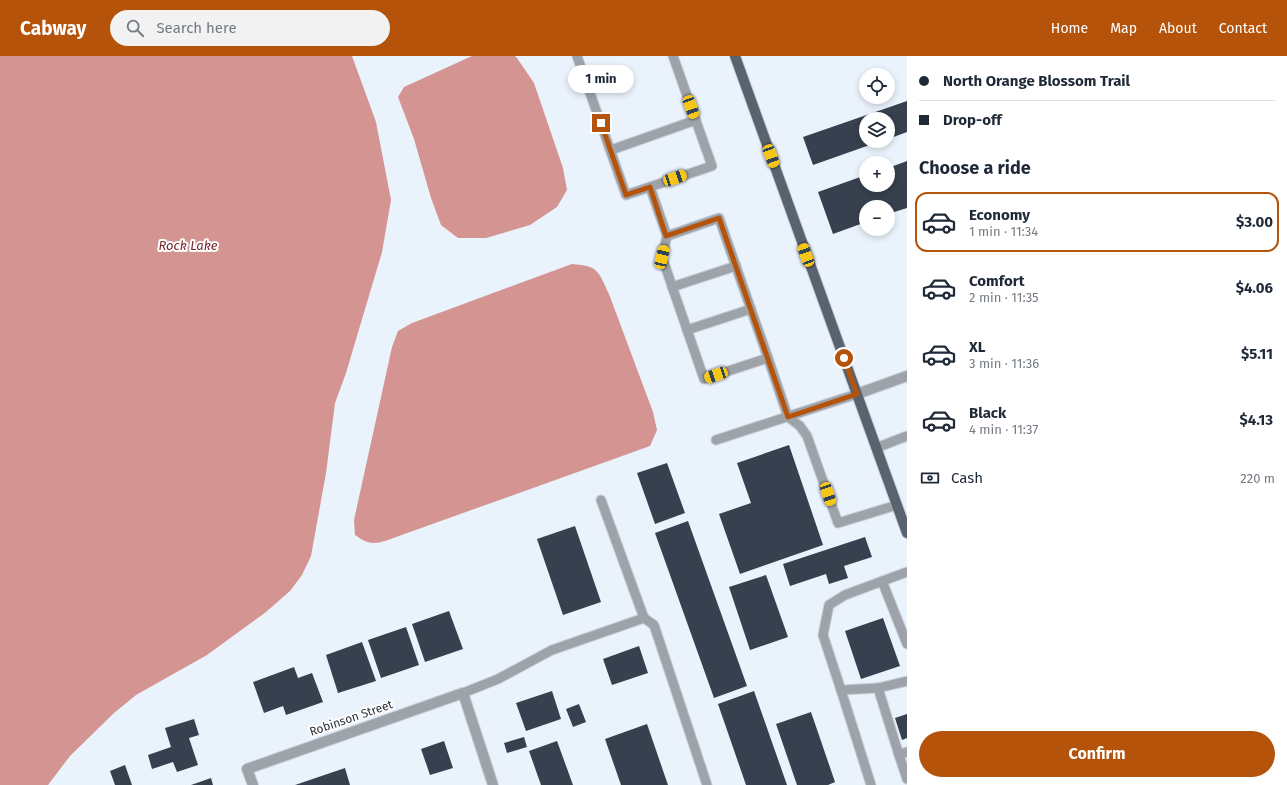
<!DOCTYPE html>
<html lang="en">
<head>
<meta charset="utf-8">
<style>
  :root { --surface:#fff; --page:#f2f2f3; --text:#1f2937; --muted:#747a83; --line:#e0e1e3; --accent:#b45309 }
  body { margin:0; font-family:"Fira Sans",sans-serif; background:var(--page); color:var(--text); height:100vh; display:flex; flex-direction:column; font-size:15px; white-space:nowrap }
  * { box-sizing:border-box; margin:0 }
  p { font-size:13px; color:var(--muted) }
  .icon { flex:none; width:22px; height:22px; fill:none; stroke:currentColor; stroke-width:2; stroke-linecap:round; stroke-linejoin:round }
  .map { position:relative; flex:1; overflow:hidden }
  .details { display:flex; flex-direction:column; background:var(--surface); width:380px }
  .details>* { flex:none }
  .banner { display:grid; align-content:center; height:88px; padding:0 12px; background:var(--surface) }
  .controls { position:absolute; left:859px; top:12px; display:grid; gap:8px }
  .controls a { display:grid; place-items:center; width:36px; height:36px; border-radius:50%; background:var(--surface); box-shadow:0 2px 6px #0003; font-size:20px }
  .end { position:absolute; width:18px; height:18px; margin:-9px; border:5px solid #b45309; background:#fff; box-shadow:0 0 0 2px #fff }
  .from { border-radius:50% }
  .bubble { position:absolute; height:28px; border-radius:14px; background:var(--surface); box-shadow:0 2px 6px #0003; font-size:13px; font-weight:700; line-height:28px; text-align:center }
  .car { position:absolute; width:12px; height:24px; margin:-12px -6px; border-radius:5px; box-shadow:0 0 3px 1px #0007; background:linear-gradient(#f5c518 24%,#345 0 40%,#f5c518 0 76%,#345 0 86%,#f5c518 0) }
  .banner b { display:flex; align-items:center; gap:14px; height:38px; font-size:15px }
  .banner b+b { border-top:1px solid var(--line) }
  .banner i { width:10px; height:10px; background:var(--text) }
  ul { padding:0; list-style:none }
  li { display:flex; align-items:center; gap:12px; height:60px; margin:0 8px 6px; padding:0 4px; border:2px solid transparent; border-radius:12px }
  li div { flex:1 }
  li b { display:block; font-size:15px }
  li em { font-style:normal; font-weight:700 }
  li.current { border-color:var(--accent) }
  li>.icon { width:36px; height:36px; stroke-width:1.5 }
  h2 { padding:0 12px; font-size:18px; line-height:48px }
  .pay { display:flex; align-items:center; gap:10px; height:44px; padding:0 12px; font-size:15px }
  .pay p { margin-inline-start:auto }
  .cta { display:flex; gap:8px; margin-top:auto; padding:8px 12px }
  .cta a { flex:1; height:46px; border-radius:24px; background:var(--accent); color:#fff; font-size:16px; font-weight:700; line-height:46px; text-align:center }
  header { display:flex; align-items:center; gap:24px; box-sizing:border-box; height:56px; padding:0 20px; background:var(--accent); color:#fff }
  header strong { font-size:19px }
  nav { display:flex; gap:22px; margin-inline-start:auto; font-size:14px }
  .search { width:280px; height:36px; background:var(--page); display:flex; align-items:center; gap:10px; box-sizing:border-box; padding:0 14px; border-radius:22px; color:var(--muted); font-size:15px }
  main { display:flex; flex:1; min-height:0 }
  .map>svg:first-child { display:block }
  .water { fill:#d39492 }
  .building { fill:#36404e }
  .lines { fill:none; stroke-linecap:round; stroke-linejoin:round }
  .service-casing { stroke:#c8cfd9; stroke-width:11 }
  .minor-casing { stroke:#c8cfd9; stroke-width:12 }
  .tertiary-casing { stroke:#c8cfd9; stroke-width:12 }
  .primary-casing { stroke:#c8cfd9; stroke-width:12 }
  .service { stroke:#9ea3aa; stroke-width:9 }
  .minor { stroke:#9ea3aa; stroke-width:10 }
  .tertiary { stroke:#9ea3aa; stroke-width:10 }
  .primary { stroke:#59626f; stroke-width:10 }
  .route { stroke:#b45309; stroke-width:5 }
  .labels { text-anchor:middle; stroke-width:4; stroke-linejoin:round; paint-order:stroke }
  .street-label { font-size:12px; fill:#2d3239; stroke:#fefefe }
  .water-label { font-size:13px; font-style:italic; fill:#74282b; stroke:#fefefe }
</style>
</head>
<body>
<header>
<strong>Cabway</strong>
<div class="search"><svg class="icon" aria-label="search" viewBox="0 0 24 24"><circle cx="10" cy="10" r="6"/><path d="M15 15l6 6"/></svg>Search here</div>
<nav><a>Home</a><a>Map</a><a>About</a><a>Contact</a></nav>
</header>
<main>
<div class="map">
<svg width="907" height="729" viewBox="0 0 907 729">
  <rect width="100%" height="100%" fill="#eaf2fc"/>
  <g class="water">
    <path d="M0 0H352L376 66 391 144 382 196 346 317 335 347 326 417 311 500 302 519 290 535 266 556 207 599 136 639 114 657 70 700 48 729H0Z"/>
    <path d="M472 0H515L517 2 534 27 563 112 567 134 557 151 530 169 486 182H458L441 169 431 142 414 83 398 41 404 31Z"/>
    <path d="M572 208C599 210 598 215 609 238L653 356 657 374 650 390 385 485C372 489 366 487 355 479L354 464 392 291 398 275 412 267Z"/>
  </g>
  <g class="building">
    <path d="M907 45V76L888 83V63H866V85H881L813 109 803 81Z"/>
    <path d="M907 105V152L888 158V151H866V166L833 178 818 136 866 119V129H888V112Z"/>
    <path d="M789 389 823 489 740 518 719 458 751 447 737 407Z"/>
    <path d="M667 407 685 457 655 468 637 417Z"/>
    <path d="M688 465 747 630 714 642 655 477Z"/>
    <path d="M575 470 601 546 563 559 537 483Z"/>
    <path d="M865 481 872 501 844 510 848 522 829 528 826 518 790 530 783 508Z"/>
    <path d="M766 519 788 581 750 594 729 531Z"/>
    <path d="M449 555 463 593 425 606 412 568Z"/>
    <path d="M883 562 900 610 861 623 845 575Z"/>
    <path d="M406 571 419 609 381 622 368 584Z"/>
    <path d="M362 586 376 625 338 637 326 599Z"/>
    <path d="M639 590 648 617 612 629 603 603Z"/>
    <path d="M294 611 298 622 312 617 323 646 286 659 283 650 264 657 253 626Z"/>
    <path d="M552 635 561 663 526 675 516 647Z"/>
    <path d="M754 635 787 729H746L718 648Z"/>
    <path d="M579 648 586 666 573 671 566 653Z"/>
    <path d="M811 656 835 726 828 729H797L776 668Z"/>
    <path d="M907 658V682L902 684 895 662Z"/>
    <path d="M194 663 199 679 189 682 198 709 177 716 173 706 152 713 148 699 171 691 165 672Z"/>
    <path d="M647 668 668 729H621L605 683Z"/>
    <path d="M524 681 527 691 507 697 504 687Z"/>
    <path d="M444 685 453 712 430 719 421 693Z"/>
    <path d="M557 685 573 729H541L529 695Z"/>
    <path d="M125 709 132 729H115L110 715Z"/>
    <path d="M345 712 350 729H295Z"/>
    <path d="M211 722 213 729H191Z"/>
  </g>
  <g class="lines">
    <g class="service-casing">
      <g id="service">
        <path d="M577 0 626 139 712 110 673 0"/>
        <path d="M611 94 696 64"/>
        <path d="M650 131 667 180 662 201 704 323 768 302 788 361 800 370 807 380 838 467 897 449"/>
        <path d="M667 180 719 162 768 302"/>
        <path d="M672 231 736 210"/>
        <path d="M687 274 751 253"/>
        <path d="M716 384 857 338"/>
        <path d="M876 392 907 380"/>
        <path d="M601 444 644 562"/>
        <path d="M882 525 907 588"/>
        <path d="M907 625 878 632 899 699 907 696"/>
        <path d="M878 632 841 634 823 579 829 549 845 539 907 516"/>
        <path d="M841 634 871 729"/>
        <path d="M463 637 498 623 552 594 644 562 654 569 707 729"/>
        <path d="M899 699 907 723"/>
      </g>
    </g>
    <g class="minor-casing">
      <path id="minor" d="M253 729 247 713 463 637 493 729"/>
    </g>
    <g class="tertiary-casing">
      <path id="tertiary" d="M857 338 907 320"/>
    </g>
    <g class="primary-casing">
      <path id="primary" d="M735 0 907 477"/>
    </g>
    <use href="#service" class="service"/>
    <use href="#minor" class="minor"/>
    <use href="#tertiary" class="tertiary"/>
    <use href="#primary" class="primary"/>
  </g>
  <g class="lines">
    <path class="route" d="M601 67 626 139 650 131 666 180 719 162 788 361 857 338 844 302"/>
  </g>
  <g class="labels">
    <g class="street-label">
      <text transform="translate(351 662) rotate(-19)" y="4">Robinson Street</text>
    </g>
    <g class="water-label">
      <text x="188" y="194">Rock Lake</text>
    </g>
  </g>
</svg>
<div class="controls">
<a><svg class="icon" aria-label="locate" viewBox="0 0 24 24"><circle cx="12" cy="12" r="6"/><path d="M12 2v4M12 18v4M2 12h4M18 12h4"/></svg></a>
<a><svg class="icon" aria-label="layers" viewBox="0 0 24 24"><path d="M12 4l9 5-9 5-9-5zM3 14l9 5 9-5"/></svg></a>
<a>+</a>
<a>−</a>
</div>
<i class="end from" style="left:844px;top:302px"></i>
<i class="end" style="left:601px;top:67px"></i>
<div class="bubble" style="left:568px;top:9px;width:66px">1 min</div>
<i class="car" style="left:691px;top:51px;rotate:160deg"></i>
<i class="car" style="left:771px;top:100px;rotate:160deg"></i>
<i class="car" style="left:675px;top:122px;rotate:71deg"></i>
<i class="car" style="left:806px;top:199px;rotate:340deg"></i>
<i class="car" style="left:662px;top:201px;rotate:13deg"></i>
<i class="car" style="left:716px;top:319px;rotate:251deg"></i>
<i class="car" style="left:828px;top:438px;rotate:161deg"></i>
</div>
<section class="details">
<div class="banner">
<b><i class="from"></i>North Orange Blossom Trail</b>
<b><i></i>Drop-off</b>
</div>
<h2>Choose a ride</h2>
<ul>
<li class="current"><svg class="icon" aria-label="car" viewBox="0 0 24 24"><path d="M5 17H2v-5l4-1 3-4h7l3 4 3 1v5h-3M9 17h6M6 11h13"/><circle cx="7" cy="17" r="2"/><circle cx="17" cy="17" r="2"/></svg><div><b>Economy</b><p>1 min · 11:34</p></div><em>$3.00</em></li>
<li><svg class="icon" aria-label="car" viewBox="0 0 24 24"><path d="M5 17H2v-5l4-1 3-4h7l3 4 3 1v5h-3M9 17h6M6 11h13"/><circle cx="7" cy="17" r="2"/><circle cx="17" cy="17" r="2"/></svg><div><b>Comfort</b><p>2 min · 11:35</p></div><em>$4.06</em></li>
<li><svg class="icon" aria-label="car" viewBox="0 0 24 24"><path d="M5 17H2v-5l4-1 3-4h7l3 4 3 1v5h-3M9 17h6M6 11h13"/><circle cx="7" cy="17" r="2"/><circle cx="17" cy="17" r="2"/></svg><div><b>XL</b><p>3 min · 11:36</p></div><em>$5.11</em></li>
<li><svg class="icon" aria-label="car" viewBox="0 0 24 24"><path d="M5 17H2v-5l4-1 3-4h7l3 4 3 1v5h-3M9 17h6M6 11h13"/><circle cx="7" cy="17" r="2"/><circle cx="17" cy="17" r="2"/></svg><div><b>Black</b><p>4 min · 11:37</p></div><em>$4.13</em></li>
</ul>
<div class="pay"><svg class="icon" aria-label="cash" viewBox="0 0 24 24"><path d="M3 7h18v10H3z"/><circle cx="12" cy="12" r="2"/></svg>Cash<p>220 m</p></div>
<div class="cta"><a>Confirm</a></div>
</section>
</main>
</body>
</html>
